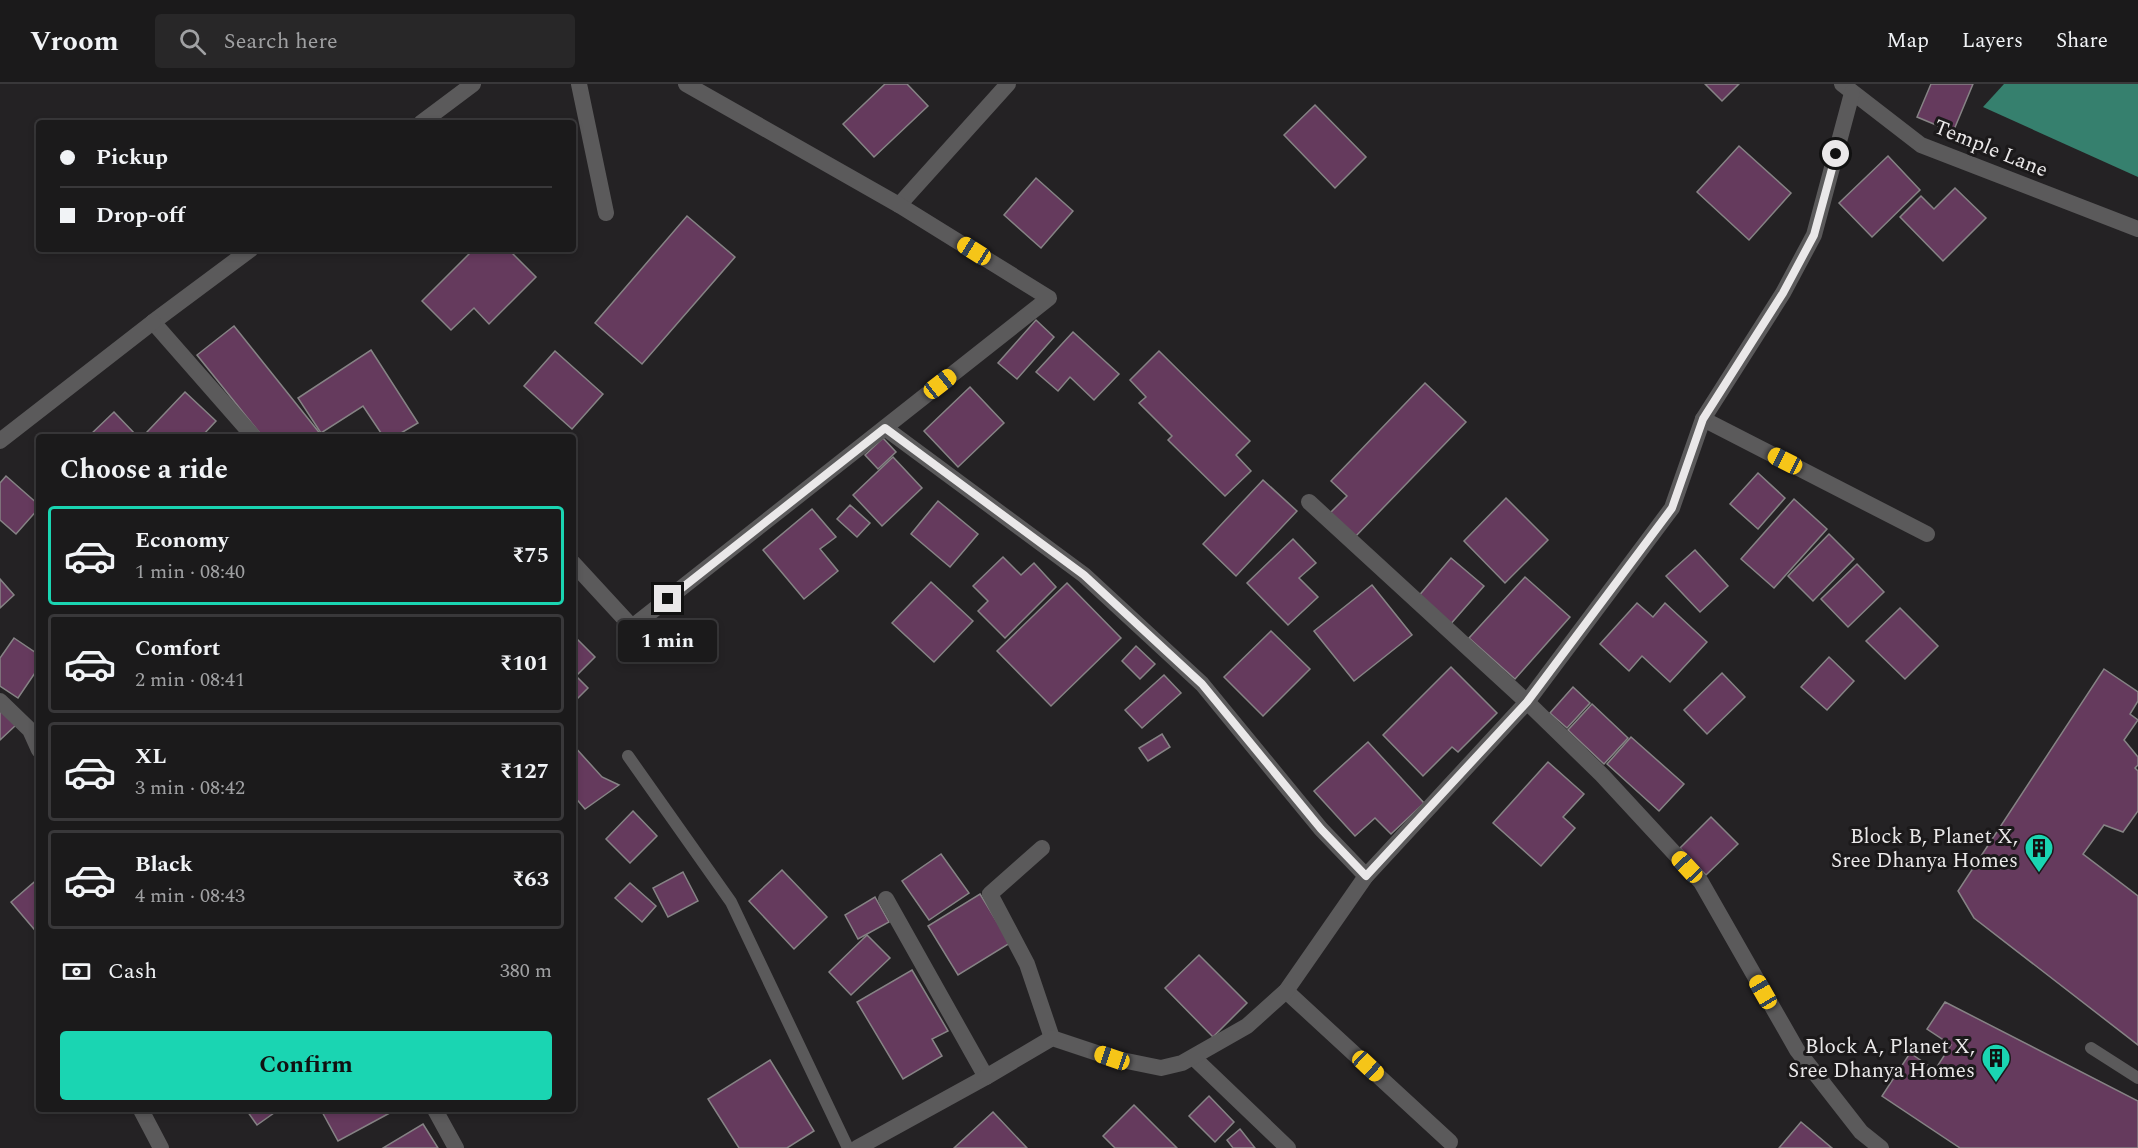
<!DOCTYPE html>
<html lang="en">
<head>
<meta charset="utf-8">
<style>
  :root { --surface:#1b1a1b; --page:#282728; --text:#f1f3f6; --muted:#a0a1a3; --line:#39383a; --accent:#1ad5b2 }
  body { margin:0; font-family:Spectral,serif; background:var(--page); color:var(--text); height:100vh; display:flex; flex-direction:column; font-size:22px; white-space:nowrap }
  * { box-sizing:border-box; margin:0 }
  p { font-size:20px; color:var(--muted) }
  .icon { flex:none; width:33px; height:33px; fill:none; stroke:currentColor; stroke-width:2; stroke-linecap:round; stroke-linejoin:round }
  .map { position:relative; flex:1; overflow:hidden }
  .side { position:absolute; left:36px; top:350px; width:540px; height:678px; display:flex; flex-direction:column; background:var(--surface); border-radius:6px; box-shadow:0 3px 9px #0003,0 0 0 2px var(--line) }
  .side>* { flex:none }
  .banner { position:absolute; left:36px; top:36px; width:540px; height:132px; border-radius:6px; box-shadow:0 3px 9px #0003,0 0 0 2px var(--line); display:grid; align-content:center; height:132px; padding:0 24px; background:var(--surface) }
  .end { position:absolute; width:27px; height:27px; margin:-14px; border:8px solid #eae8e9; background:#111; box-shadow:0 0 0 3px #111 }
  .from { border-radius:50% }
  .bubble { position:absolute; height:42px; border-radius:6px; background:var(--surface); box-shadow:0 3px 9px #0003,0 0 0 2px var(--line); font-size:20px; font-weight:700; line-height:42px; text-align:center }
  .car { position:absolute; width:18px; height:36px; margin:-18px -9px; border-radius:8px; box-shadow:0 0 4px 2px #0007; background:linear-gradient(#f5c518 24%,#345 0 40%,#f5c518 0 76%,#345 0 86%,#f5c518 0) }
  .banner b { display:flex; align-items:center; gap:21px; height:57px; font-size:22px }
  .banner b+b { border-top:2px solid var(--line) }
  .banner i { width:15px; height:15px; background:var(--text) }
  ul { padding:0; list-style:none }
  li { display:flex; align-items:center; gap:18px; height:99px; margin:0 12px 9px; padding:0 12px; border:3px solid var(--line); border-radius:6px }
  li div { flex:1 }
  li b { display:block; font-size:22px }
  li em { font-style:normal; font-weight:700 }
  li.active { border-color:var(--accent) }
  li>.icon { width:54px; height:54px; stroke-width:1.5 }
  h2 { padding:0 24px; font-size:27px; line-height:72px }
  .pay { display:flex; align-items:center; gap:15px; height:66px; padding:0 24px; font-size:22px }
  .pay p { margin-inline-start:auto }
  .button { display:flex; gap:12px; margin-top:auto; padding:12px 24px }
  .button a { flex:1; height:69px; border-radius:6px; background:var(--accent); color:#111; font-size:24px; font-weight:700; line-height:69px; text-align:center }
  header { display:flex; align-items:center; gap:36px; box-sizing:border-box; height:84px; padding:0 30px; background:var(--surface); border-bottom:2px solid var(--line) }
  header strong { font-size:28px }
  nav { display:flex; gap:33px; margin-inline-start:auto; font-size:21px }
  .search { width:420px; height:54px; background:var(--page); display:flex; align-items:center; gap:15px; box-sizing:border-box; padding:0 21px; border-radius:6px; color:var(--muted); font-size:22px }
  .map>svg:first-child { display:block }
  .water { fill:#36806e }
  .building { fill:#653a5d; stroke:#868385; stroke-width:1.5 }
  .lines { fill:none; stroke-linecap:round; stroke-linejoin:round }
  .service { stroke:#5b5a5b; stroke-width:12 }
  .minor { stroke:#5b5a5b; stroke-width:16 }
  .route { stroke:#eae8e9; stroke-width:8 }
  .labels { text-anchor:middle; stroke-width:6; stroke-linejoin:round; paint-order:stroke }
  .street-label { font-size:21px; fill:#eae8e9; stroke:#1b191a }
  .poi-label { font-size:21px; fill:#eae8e9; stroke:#1b191a; text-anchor:end }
</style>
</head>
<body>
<header>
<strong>Vroom</strong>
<div class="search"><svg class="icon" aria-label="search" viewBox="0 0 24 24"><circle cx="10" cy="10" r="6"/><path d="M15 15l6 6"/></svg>Search here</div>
<nav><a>Map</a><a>Layers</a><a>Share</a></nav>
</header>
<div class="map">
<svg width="2138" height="1064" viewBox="0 0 2138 1064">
  <rect width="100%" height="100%" fill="#242224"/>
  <path class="water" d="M2004 0H2138V93L1983 23Z"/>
  <g class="building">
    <path d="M885 0H907L928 22 874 73 843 40Z"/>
    <path d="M1705 0H1739L1722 17Z"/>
    <path d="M1931 0H1973L1953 48 1917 33Z"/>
    <path d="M1315 21 1366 73 1335 104 1284 51Z"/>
    <path d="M1739 62 1791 109 1749 156 1697 108Z"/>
    <path d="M1888 72 1920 106 1872 153 1839 119Z"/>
    <path d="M1036 94 1073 127 1041 164 1004 131Z"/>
    <path d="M1955 104 1986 134 1943 177 1900 133 1921 112 1934 125Z"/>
    <path d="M687 132 735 173 642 280 595 239Z"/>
    <path d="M474 165H508L536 193 489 240 474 224 451 246 422 217Z"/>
    <path d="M1036 236 1054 253 1017 295 998 279Z"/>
    <path d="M234 242 322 352H262L197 271Z"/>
    <path d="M1073 248 1119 290 1094 316 1070 293 1058 307 1036 288Z"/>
    <path d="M371 266 418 339 396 352H383L363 322 321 349 298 314Z"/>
    <path d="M555 267 603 310 572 345 524 302Z"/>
    <path d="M1159 267 1250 357 1236 371 1251 387 1225 412 1168 356 1172 352 1139 319 1146 313 1130 296Z"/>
    <path d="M1425 299 1466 338 1354 454 1329 430 1347 412 1331 397Z"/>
    <path d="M970 303 1004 339 958 383 924 347Z"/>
    <path d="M185 308 216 337 202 352H151L147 348Z"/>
    <path d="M114 328 137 352H89Z"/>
    <path d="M883 354 896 368 878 385 865 371Z"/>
    <path d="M893 373 922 404 882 442 853 411Z"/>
    <path d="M1758 389 1785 414 1758 445 1730 420Z"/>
    <path d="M6 392 39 421V424L16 450 0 436V399Z"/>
    <path d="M1263 396 1297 427 1236 492 1203 460Z"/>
    <path d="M1506 414 1548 456 1505 499 1464 457Z"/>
    <path d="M1794 415 1827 445 1774 504 1741 475Z"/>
    <path d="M938 417 978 450 950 483 911 450Z"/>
    <path d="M850 421 870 439 857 453 837 435Z"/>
    <path d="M812 425 836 453 820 465 838 487 804 515 763 466Z"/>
    <path d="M1829 450 1854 475 1813 517 1788 492Z"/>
    <path d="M1293 455 1316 479 1299 494 1318 513 1288 541 1247 499Z"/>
    <path d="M1695 466 1728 502 1700 528 1666 492Z"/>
    <path d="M1003 473 1021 491 1034 479 1056 503 1005 554 978 527 988 517 973 502Z"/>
    <path d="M1451 474 1484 502 1449 542 1417 514Z"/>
    <path d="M1857 480 1884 508 1848 543 1821 515Z"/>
    <path d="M1525 493 1570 533 1515 595 1469 554Z"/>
    <path d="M0 495 14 511 0 524Z"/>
    <path d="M931 498 973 537 934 578 892 539Z"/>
    <path d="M1067 499 1121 554 1051 622 997 567Z"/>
    <path d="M1372 501 1412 551 1354 597 1314 547Z"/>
    <path d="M1637 519 1653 533 1665 519 1707 558 1670 598 1642 572 1629 587 1600 560Z"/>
    <path d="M1900 524 1938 562 1905 595 1866 557Z"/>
    <path d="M1271 547 1310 585 1263 632 1224 593Z"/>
    <path d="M573 551 595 573 576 592 588 604 573 619Z"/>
    <path d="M14 554 39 571V583L18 614 0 602V574Z"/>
    <path d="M1136 562 1155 580 1140 595 1122 577Z"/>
    <path d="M1829 573 1854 597 1827 626 1801 603Z"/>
    <path d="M1451 583 1497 629 1458 668 1452 663 1423 692 1383 651Z"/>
    <path d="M2104 585 2138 608V617L2130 630 2138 636 2124 656 2138 673V681L2135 684 2138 687V727L2123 748 2104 741 2083 770 2138 812V961L1974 834 1958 807Z"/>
    <path d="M1722 589 1745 613 1707 650 1684 626Z"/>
    <path d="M1164 591 1181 609 1142 644 1125 626Z"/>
    <path d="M1573 603 1590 619 1567 644 1550 629Z"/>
    <path d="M1592 620 1628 654 1604 680 1568 646Z"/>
    <path d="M0 625 16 641 0 656Z"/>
    <path d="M1162 650 1170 663 1148 677 1139 664Z"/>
    <path d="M1631 653 1684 700 1659 727 1607 680Z"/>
    <path d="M1368 658 1424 719 1391 750 1375 734 1355 752 1314 707Z"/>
    <path d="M573 661 602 693 619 701 585 725 573 711Z"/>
    <path d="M1548 678 1584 710 1563 733 1575 744 1541 782 1493 739Z"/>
    <path d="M633 727 657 752 630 779 606 755Z"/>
    <path d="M1711 733 1738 760 1706 791 1680 764Z"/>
    <path d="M941 770 969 809 929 836 902 797Z"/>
    <path d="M782 786 827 833 794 865 749 817Z"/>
    <path d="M683 788 698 817 668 833 653 804Z"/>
    <path d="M39 794V851L11 818Z"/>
    <path d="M630 799 656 822 642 838 615 814Z"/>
    <path d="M980 810 1010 859 958 891 928 842Z"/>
    <path d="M875 813 889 838 858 855 845 831Z"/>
    <path d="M867 851 890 874 851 911 829 888Z"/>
    <path d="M1199 871 1247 919 1213 953 1165 904Z"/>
    <path d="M912 886 948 947 932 955 942 972 903 995 857 918Z"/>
    <path d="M1945 918 2138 1017V1064H1960L1882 1012 1910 969 1935 986 1951 961 1927 945Z"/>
    <path d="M770 976 814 1047 787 1064H739L708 1015Z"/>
    <path d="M1209 1012 1234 1038 1215 1058 1189 1032Z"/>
    <path d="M1134 1021 1177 1064H1115L1103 1052Z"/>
    <path d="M245 1024H281L257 1041Z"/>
    <path d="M320 1024H399L338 1057Z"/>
    <path d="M993 1028 1027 1064H954Z"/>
    <path d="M1801 1038 1832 1064H1779Z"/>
    <path d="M423 1040 438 1064H383Z"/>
    <path d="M1240 1045 1255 1064H1233L1227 1056Z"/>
  </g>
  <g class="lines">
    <g class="service">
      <path d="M628 672 731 818 848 1064"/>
      <path d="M2091 964 2138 994"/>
    </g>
    <g class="minor">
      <path d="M579 0 606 129"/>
      <path d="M1842 0 1921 61 2138 145"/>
      <path d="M421 39 473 0"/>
      <path d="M899 121 1008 0"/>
      <path d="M251 165 153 238 253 352"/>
      <path d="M1703 335 1927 450"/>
      <path d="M885 344 1084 491 1202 600 1321 745 1366 792"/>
      <path d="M0 357 153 238"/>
      <path d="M1309 418 1527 618 1602 691 1701 798 1797 966 1861 1048 1881 1064"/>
      <path d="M573 479 632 543 1049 214 899 121 686 0"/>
      <path d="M0 617 30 646 39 666"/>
      <path d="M1042 764 990 810 1027 880 1052 954"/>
      <path d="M886 815 986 993"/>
      <path d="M1286 907 1450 1058"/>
      <path d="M1194 974 1288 1064"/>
      <path d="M140 1024 161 1064"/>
      <path d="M434 1024 456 1064"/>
      <path d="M857 1064 986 993 1052 954 1112 974 1161 984 1182 979 1247 942 1286 907 1366 792 1527 618 1672 424 1703 335 1783 209 1814 151 1852 9"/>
    </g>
  </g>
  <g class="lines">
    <path class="route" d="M668 515 885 344 1084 491 1202 600 1321 745 1366 792 1527 618 1672 424 1703 335 1783 209 1814 151 1836 70"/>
  </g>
  <defs>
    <g id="building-pin" transform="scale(1.5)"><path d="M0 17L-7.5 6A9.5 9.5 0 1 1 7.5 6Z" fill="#1ad5b2" stroke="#1b191a"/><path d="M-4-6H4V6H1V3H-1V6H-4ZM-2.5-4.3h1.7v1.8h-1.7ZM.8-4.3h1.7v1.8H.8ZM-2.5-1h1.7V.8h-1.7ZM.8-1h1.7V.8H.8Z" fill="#111"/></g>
  </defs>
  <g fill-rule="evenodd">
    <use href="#building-pin" x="2039" y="764"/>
    <use href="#building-pin" x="1996" y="974"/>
  </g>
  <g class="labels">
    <g class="street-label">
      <text transform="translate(1991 64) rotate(22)" y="7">Temple Lane</text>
    </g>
    <g class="poi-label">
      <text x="2018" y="759">Block B, Planet X,<tspan x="2018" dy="24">Sree Dhanya Homes</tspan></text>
      <text x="1975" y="969">Block A, Planet X,<tspan x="1975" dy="24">Sree Dhanya Homes</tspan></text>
    </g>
  </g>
</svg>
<i class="end from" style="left:1836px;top:70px"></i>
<i class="end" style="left:668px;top:515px"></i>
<div class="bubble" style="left:618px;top:536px;width:99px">1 min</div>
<i class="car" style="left:974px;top:167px;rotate:302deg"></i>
<i class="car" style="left:940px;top:300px;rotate:52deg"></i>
<i class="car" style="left:1785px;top:377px;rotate:297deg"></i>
<i class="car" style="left:1687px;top:783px;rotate:317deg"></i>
<i class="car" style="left:1763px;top:908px;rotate:330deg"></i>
<i class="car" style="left:1112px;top:974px;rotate:289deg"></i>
<i class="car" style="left:1368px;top:982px;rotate:133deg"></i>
<div class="banner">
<b><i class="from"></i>Pickup</b>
<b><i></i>Drop-off</b>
</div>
<section class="side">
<h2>Choose a ride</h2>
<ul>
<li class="active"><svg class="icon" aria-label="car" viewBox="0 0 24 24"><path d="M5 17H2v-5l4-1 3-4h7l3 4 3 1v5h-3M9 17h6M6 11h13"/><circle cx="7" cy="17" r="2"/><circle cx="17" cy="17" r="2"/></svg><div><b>Economy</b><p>1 min · 08:40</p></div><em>₹75</em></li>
<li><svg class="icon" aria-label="car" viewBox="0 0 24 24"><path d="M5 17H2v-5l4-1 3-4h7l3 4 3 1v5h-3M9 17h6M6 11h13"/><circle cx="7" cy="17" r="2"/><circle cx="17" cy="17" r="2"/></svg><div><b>Comfort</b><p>2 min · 08:41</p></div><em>₹101</em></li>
<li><svg class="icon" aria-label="car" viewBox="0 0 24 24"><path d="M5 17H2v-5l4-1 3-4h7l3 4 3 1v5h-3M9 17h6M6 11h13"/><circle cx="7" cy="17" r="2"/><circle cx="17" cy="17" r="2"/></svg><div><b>XL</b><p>3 min · 08:42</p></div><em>₹127</em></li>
<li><svg class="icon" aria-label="car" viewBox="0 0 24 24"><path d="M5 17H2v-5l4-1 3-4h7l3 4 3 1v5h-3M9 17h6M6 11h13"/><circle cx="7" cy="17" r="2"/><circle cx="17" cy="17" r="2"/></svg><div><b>Black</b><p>4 min · 08:43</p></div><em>₹63</em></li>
</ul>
<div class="pay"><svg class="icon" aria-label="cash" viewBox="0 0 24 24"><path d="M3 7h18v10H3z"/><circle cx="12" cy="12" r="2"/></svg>Cash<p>380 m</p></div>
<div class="button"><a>Confirm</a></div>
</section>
</div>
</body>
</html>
